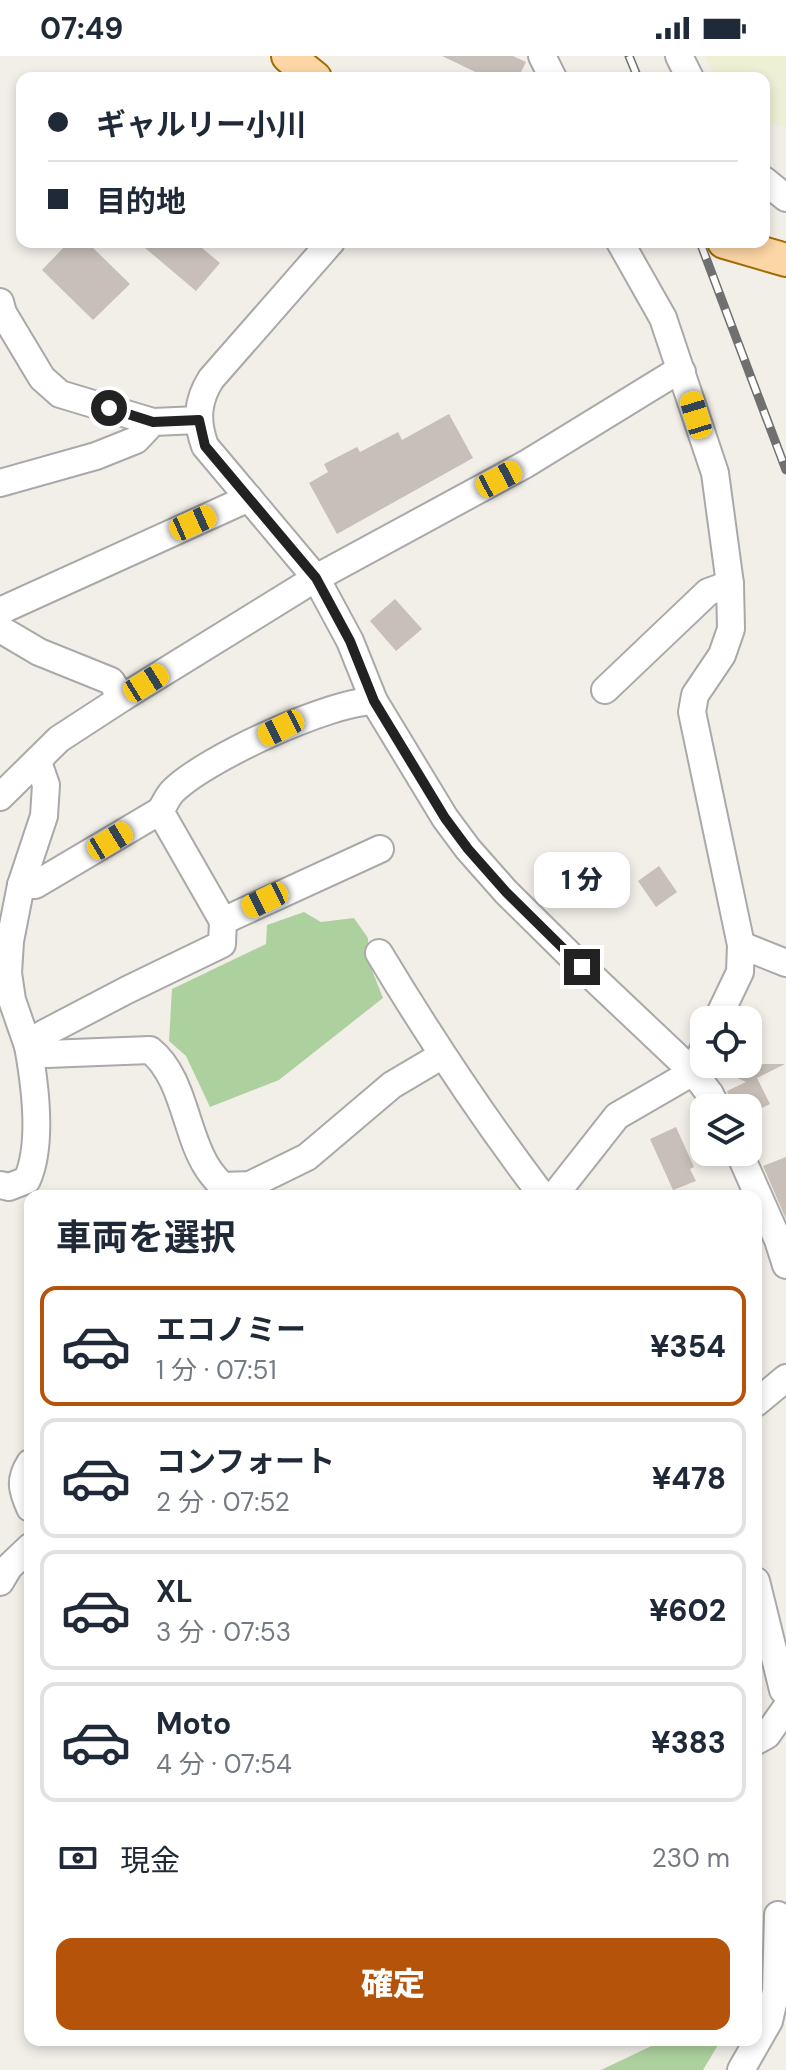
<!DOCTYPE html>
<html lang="ja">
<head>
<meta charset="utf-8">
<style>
  :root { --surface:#fff; --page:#f6f6f7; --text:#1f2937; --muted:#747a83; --line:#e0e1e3; --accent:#b45309 }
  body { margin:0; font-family:"DM Sans","Noto Sans JP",sans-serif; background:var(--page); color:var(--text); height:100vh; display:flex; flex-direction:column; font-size:30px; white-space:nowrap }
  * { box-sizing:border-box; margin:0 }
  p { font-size:26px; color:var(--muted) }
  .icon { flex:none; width:44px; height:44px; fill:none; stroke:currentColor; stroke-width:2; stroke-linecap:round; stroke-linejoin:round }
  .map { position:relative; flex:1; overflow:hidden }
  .sheet { position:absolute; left:24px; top:1134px; width:738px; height:856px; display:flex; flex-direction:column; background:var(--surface); border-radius:16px; box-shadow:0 4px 12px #0003 }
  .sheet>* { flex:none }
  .guide { position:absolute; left:16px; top:16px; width:754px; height:176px; border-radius:16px; box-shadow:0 4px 12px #0003; display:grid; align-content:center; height:176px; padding:0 32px; background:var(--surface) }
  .fabs { position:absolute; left:690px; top:950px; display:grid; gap:16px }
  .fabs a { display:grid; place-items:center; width:72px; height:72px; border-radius:16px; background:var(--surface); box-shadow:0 4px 12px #0003; font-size:40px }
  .end { position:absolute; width:36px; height:36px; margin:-18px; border:10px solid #222; background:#fff; box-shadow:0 0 0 4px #fff }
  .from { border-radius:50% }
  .bubble { position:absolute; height:56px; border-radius:16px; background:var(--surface); box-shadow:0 4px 12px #0003; font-size:26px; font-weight:800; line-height:56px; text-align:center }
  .car { position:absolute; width:24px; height:48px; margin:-24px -12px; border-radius:10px; box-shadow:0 0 6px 2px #0007; background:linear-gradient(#f5c518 24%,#345 0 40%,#f5c518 0 76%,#345 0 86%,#f5c518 0) }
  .guide b { display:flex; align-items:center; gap:28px; height:76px; font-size:30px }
  .guide b+b { border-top:2px solid var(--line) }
  .guide i { width:20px; height:20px; background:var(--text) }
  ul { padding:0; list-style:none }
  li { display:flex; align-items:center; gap:24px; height:120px; margin:0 16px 12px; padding:0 16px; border:4px solid var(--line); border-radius:16px }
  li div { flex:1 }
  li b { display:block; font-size:30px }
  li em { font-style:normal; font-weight:800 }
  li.active { border-color:var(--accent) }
  li>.icon { width:72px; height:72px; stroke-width:1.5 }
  h2 { padding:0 32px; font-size:36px; line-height:96px }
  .pay { display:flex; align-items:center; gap:20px; height:88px; padding:0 32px; font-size:30px }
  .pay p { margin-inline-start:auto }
  .primary-button { display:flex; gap:16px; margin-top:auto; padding:16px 32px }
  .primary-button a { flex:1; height:92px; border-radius:16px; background:var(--accent); color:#fff; font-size:32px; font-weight:800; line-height:92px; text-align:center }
  .status { display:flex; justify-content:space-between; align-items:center; height:56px; padding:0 40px; background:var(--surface); direction:ltr }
  .status svg { height:22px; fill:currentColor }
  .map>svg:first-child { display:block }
  .farmland { fill:#eef0d5 }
  .forest { fill:#add19e }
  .building { fill:#c7bfb8 }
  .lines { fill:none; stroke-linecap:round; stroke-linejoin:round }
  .minor-casing { stroke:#a9a9a9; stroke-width:30 }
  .major-casing { stroke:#a06b00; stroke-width:36 }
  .minor { stroke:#fff; stroke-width:26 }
  .major { stroke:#fcd6a4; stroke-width:32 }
  .rail-casing { stroke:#707070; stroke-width:9 }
  .rail { stroke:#fff; stroke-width:6; stroke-dasharray:18; stroke-linecap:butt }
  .route { stroke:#222; stroke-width:10 }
</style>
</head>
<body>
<div class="status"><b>07:49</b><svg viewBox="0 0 49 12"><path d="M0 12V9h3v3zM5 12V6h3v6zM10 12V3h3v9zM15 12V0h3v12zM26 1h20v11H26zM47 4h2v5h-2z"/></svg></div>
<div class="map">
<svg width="786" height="2014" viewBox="0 0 786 2014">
  <rect width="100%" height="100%" fill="#f2efe9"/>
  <path class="farmland" d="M705 0H786V72L764 64V22H715Z"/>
  <g class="forest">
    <path d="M304 856 321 866 354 862 368 882V904L383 942 279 1024 210 1051 186 1000 169 985 172 933 266 888 267 869Z"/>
    <path d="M664 1984H721L703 2014H601Z"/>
  </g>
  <g class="building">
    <path d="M442 0H513L526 6 518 22H488Z"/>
    <path d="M69 186H87L130 228 93 264 42 214Z"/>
    <path d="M138 186H195L220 207 196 235Z"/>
    <path d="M449 358 473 402 337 478 309 427 328 416 324 408 357 391 360 396 398 376 402 384Z"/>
    <path d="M395 543 422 573 396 595 370 565Z"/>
    <path d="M659 810 677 836 656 851 638 825Z"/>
    <path d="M714 1008H785L757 1022 770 1048 748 1059V1052H733L727 1035 746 1026 713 1011Z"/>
    <path d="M676 1071 694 1111 690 1113 696 1125 673 1134 650 1083Z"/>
    <path d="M786 1101V1163L763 1110Z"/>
  </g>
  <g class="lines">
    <g class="minor-casing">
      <g id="minor">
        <path d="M542 0 553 22"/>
        <path d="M679 0 690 22"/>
        <path d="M764 124 786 142"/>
        <path d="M331 186 211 323C197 345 196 365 205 390L316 522 350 585 374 645 445 762 468 793 506 836 582 911 693 1016 710 1038 717 1052"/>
        <path d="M620 186 663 262 715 417 730 528 731 573 722 599 695 639 692 656 741 889 740 916 717 964"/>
        <path d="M0 246 3 257 42 322 60 338 153 366"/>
        <path d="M0 427 96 400 136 384 153 366 199 364"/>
        <path d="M0 555 249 442"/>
        <path d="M0 573 39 596 111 625 122 642"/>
        <path d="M605 634 708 536 730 528"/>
        <path d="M38 706 46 729 44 760 21 829 10 885 8 917 12 944 28 990 47 998 150 994C184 1021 185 1077 207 1111 211 1118 217 1124 222 1130L250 1129 307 1101 392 1029 441 1000"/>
        <path d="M0 741 59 683 122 642 316 522 526 408 671 319 682 316"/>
        <path d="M160 755 223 865"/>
        <path d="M21 829H35L160 755C165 748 168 739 174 734 207 702 329 646 374 645"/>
        <path d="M741 889 786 907"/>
        <path d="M379 897C429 980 479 1056 538 1134L545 1140"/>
        <path d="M739 1096 778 1184 786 1209"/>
        <path d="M0 1129 9 1131 27 1124C43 1088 35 1028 28 990L43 978 127 934 222 888 223 865 380 793"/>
        <path d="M554 1140 617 1060 693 1016 704 992"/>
        <path d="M756 1347 786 1322"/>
        <path d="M30 1407C19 1424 22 1434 30 1452"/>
        <path d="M756 1525 783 1634"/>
        <path d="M0 1526 9 1511 30 1491"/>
        <path d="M756 1685 767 1679 786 1652"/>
        <path d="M741 2014 769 1965 776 1935 778 1859"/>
      </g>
    </g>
    <g class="major-casing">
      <g id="major">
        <path d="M288 0 315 22"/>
        <path d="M724 186 786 204"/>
      </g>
    </g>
    <use href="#minor" class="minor"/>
    <use href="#major" class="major"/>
    <g class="rail-casing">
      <g id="rail">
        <path d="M629 0 638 22"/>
        <path d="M700 186 786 414"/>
      </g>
    </g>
    <use href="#rail" class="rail"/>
  </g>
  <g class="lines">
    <path class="route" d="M109 352 153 366 199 364 205 390 316 522 350 585 374 645 445 762 468 793 506 836 582 911"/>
  </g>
</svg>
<div class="fabs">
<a><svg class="icon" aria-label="locate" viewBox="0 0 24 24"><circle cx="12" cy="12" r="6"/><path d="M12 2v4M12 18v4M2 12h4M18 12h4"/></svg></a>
<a><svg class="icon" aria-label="layers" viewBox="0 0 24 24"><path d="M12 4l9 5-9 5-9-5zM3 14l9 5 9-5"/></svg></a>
</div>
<i class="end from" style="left:109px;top:352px"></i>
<i class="end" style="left:582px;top:911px"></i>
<div class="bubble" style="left:534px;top:796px;width:96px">1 分</div>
<i class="car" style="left:696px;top:359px;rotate:343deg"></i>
<i class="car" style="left:499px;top:423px;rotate:62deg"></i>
<i class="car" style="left:193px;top:467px;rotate:66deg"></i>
<i class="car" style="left:146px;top:627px;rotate:58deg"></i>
<i class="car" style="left:281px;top:672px;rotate:243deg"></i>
<i class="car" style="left:110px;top:785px;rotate:59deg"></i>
<i class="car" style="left:265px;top:844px;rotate:244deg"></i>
<div class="guide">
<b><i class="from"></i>ギャルリー小川</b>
<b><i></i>目的地</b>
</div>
<section class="sheet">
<h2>車両を選択</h2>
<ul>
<li class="active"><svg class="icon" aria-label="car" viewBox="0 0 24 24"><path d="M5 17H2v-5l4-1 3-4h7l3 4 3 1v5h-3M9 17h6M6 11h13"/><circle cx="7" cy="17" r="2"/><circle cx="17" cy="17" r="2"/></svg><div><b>エコノミー</b><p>1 分 · 07:51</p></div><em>¥354</em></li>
<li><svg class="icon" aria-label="car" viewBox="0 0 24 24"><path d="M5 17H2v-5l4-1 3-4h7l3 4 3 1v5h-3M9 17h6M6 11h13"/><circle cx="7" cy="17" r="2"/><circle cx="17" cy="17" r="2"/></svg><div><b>コンフォート</b><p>2 分 · 07:52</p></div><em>¥478</em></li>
<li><svg class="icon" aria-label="car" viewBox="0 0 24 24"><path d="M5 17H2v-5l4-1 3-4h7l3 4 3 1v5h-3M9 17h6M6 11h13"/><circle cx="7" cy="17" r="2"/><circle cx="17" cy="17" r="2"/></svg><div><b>XL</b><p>3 分 · 07:53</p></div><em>¥602</em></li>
<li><svg class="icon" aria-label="car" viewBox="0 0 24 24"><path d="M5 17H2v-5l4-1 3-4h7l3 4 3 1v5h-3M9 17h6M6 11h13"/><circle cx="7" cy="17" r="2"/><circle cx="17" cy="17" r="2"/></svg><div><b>Moto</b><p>4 分 · 07:54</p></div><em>¥383</em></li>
</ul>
<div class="pay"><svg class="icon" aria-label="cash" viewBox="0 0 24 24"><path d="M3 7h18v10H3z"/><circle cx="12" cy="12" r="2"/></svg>現金<p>230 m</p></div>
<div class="primary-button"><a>確定</a></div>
</section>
</div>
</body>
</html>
